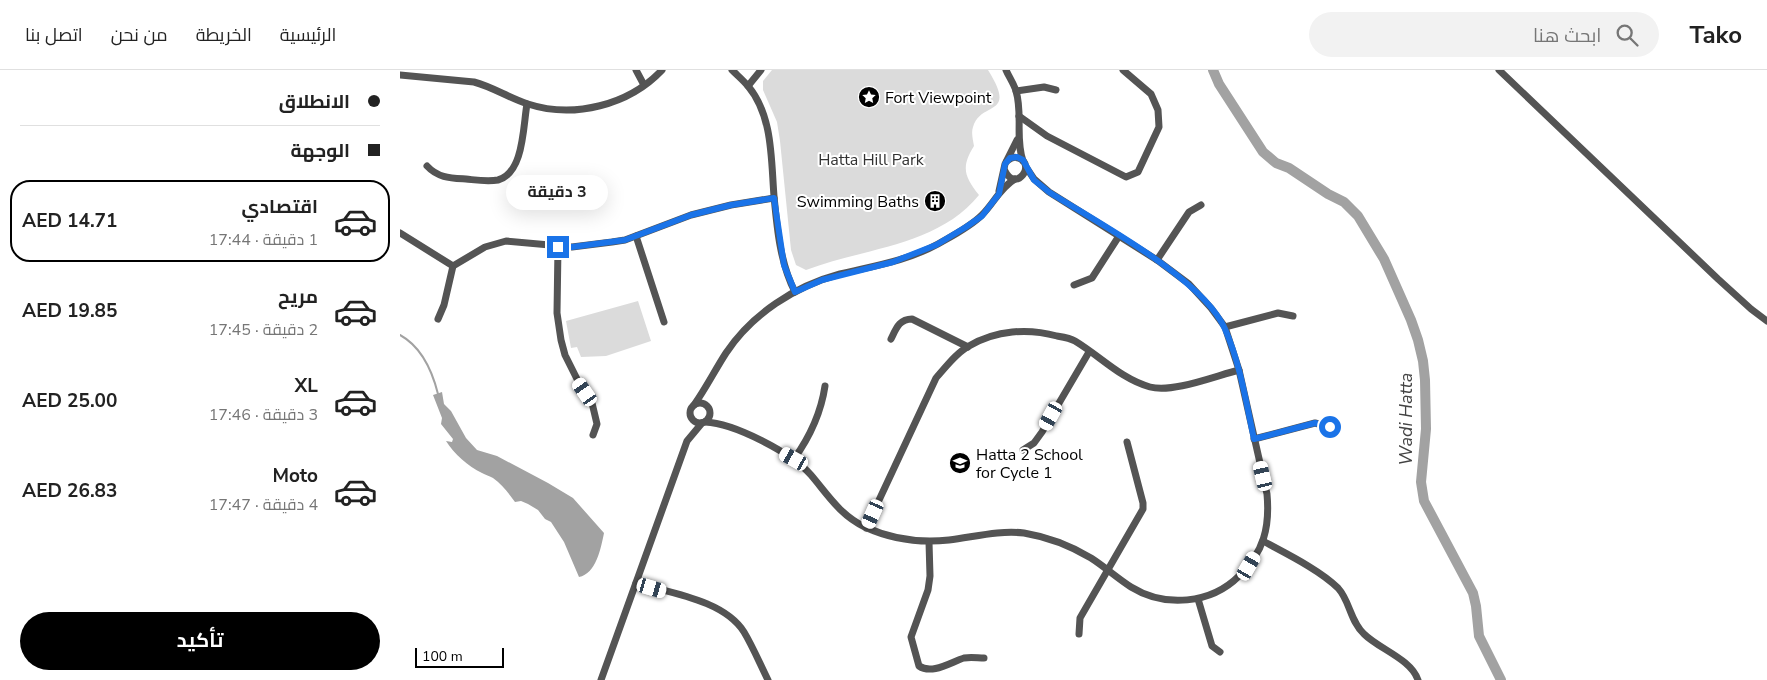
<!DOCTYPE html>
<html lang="ar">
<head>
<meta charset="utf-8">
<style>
  :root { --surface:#fff; --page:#f2f2f2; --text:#222; --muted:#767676; --line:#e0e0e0; --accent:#000 }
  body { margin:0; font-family:"Nunito Sans",Cairo,sans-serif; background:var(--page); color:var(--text); direction:rtl; height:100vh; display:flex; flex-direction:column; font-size:19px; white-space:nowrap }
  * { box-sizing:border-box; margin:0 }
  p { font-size:16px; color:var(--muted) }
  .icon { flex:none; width:28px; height:28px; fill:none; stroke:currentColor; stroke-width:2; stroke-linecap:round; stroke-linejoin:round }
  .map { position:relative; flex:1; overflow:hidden; direction:ltr }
  .sheet { display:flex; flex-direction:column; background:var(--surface); width:400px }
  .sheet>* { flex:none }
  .guide { display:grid; align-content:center; height:110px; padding:0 20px; background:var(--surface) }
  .scale { position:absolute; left:15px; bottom:12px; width:89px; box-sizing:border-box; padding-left:5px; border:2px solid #000; border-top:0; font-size:14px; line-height:18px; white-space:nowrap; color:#000; -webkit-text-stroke:4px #fff; paint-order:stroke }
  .end { position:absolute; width:22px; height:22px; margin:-11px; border:6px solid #1a73e8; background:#fff; box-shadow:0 0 0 2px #fff }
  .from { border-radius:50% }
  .bubble { position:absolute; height:35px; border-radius:18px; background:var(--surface); box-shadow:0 5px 20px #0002; font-size:16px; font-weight:700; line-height:35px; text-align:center; direction:rtl }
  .car { position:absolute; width:15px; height:30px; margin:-15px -8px; border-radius:6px; box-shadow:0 0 4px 1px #0007; background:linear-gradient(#fff 24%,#345 0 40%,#fff 0 76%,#345 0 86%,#fff 0) }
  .guide b { display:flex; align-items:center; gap:18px; height:48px; font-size:19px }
  .guide b+b { border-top:1px solid var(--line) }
  .guide i { width:12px; height:12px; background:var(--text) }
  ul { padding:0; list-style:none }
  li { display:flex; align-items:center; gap:15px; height:82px; margin:0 10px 8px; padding:0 10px; border:2px solid transparent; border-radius:20px }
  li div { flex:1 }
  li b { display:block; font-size:19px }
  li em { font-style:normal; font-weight:700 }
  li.selected { border-color:var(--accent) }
  li>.icon { width:45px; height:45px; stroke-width:1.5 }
  .primary-button { display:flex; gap:10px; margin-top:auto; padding:10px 20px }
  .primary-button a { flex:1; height:58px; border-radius:30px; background:var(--accent); color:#fff; font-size:20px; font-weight:700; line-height:58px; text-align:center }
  header { display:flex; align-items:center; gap:30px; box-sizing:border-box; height:70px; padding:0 25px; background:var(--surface); border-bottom:1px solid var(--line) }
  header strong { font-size:24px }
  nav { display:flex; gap:28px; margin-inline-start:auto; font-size:18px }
  .search { width:350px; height:45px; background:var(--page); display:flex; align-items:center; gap:12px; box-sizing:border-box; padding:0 18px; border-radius:28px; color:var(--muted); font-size:19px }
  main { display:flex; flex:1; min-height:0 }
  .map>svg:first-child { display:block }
  .green { fill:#dbdbdb }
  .water { fill:#a2a2a2 }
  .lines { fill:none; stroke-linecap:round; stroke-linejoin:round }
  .stream { stroke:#a2a2a2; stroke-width:2 }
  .river { stroke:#a2a2a2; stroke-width:10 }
  .street { stroke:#545454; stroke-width:7 }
  .route { stroke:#1a73e8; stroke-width:6 }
  .labels { text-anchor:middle; stroke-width:4; stroke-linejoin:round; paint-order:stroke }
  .poi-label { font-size:16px; fill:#000; stroke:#fff; text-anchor:start }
  .park-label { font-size:16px; fill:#323232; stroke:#fff }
  .water-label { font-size:18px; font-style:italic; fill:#434343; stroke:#fff }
</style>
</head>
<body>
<header>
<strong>Tako</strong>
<div class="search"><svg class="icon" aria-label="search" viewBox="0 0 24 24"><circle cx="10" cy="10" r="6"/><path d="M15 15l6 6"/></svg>ابحث هنا</div>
<nav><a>الرئيسية</a><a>الخريطة</a><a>من نحن</a><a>اتصل بنا</a></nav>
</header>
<main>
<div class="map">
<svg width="1367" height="610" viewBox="0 0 1367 610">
  <rect width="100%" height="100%" fill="#fff"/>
  <g class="green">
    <path d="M372 0H588C618 48 581 30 573 57 571 63 573 70 574 76 561 97 564 106 579 125 538 176 464 178 406 200L396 195 391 180 380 71 377 52 363 20V11Z"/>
    <path d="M238 231 251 271 206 286 181 287 177 277 171 278 166 251Z"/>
  </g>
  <path class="water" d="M42 322 44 334 51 341 66 368 77 380 97 386 148 413 173 428 204 463C201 478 196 504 179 507L164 472 151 452 145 449 138 440 128 434 121 431 115 432C109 424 102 414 93 408 90 406 85 405 82 403 68 396 54 384 46 371L52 372 53 369 41 354 42 348 33 325Z"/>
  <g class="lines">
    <path class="stream" d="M0 265C22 277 32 300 38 324"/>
    <path class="river" d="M813 0 819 14 863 82 876 93 889 98 928 124 944 132 958 146 984 189 1011 250 1018 270 1023 291 1025 310 1026 359 1021 412 1024 431 1073 523 1076 536 1079 566 1101 610"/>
    <g class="street">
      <path d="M236 0 244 15"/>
      <path d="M332 0C337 5 343 10 348 16 373 46 371 89 374 126 377 158 380 193 395 222"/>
      <path d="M606 0C609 7 614 14 616 21 623 44 615 68 623 91"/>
      <path d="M1099 0 1318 209 1351 239 1367 251"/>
      <path d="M0 5 74 12C93 17 109 28 128 34 174 49 229 35 262 0"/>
      <path d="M348 16 361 0"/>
      <path d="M616 21 644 17 656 20"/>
      <path d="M619 46 647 66 726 107 738 102 759 57 758 40 751 24 723 0"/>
      <path d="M27 96C38 108 51 108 66 109 76 110 87 112 98 110 124 103 123 56 127 34"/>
      <path d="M605 101C616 123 637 94 618 88 614 86 611 88 607 91"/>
      <path d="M599 121 605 94 617 70"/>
      <path d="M0 163 53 196"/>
      <path d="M236 166 264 252"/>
      <path d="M158 177 157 243 161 270 165 285 178 311 192 333 197 354 193 365"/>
      <path d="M757 190 789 142 801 135"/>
      <path d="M674 215 692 208 719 166"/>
      <path d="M38 249 44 235 53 196 85 177 106 171 172 177 212 172 225 170 291 145 331 135 374 128"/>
      <path d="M825 257 878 243 893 246"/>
      <path d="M491 269C496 259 499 249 512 249L568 277"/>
      <circle cx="300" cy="343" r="10"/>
      <path d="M294 335C306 318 315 300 326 283 352 244 395 216 440 204 473 196 507 191 538 174 552 166 570 157 582 145 594 133 600 118 615 109"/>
      <path d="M305 352C334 353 392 383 411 405 428 425 440 445 465 457 491 469 521 473 549 470 574 467 599 460 624 463 648 467 671 476 691 488 705 497 717 508 731 517 765 538 811 534 839 506 864 482 870 457 867 424L839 300 825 257 811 238 789 214 757 190 649 122 634 109 626 97"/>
      <path d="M854 369 915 353 930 357"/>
      <path d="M623 380 634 373 642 362 689 282"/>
      <path d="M394 389C409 368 421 343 425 316"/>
      <path d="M466 458 536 308C546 297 556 283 569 276 596 260 628 258 657 266 663 267 670 268 675 271 700 286 721 309 750 317 773 323 815 306 839 300"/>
      <path d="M863 471C885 483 920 500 938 518 950 531 950 551 964 564 979 579 1011 589 1018 610"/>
      <path d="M529 472 530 506 528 520 511 567 519 596C532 605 551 592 564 588 571 587 578 588 584 588"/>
      <path d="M236 513C270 523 324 530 344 562 353 577 360 594 368 610"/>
      <path d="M798 529 812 576 820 582"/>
      <path d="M679 564 680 548 743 439V433L727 372"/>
      <path d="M201 610 287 371 302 353"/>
    </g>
  </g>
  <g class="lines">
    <path class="route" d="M158 177H172L225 170 291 145 331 135 374 128 384 195 395 222 422 210 493 192 536 175 566 157 582 146 599 124 605 94 610 88 617 87 623 90 634 110 649 122C696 152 803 208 825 259 840 293 846 332 854 369L915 353 930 357"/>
  </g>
  <defs>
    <g id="sight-disc" transform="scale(1.125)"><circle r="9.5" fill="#000" stroke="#fff"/><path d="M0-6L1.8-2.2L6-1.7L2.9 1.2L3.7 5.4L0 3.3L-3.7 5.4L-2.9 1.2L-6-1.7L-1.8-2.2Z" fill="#fff"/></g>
    <g id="building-disc" transform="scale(1.125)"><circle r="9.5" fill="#000" stroke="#fff"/><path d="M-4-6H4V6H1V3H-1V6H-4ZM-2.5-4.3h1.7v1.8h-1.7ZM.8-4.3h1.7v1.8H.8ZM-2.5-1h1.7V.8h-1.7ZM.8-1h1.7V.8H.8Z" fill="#fff"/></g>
    <g id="school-disc" transform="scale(1.125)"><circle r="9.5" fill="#000" stroke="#fff"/><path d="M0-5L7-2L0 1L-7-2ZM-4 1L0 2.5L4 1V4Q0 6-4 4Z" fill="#fff"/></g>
  </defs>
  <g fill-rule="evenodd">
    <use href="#sight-disc" x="469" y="27"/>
    <use href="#building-disc" x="535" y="131"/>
    <use href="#school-disc" x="560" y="393"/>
  </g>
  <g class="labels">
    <g class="poi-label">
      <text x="485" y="33">Fort Viewpoint</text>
      <text x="519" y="137" text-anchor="end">Swimming Baths</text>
      <text x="576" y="390">Hatta 2 School<tspan x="576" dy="18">for Cycle 1</tspan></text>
    </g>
    <g class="park-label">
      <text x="471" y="95">Hatta Hill Park</text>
    </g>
    <g class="water-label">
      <text transform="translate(1006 349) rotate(-90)" y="6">Wadi Hatta</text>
    </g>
  </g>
</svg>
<div class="scale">100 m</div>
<i class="end from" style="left:930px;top:357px"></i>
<i class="end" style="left:158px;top:177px"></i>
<div class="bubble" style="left:106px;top:105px;width:102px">3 دقيقة</div>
<i class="car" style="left:185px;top:322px;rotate:325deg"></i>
<i class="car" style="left:651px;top:346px;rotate:209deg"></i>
<i class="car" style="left:394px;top:389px;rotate:299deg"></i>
<i class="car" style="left:863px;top:406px;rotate:347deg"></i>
<i class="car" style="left:473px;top:444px;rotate:204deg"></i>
<i class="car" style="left:849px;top:496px;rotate:30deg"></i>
<i class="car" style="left:252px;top:518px;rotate:106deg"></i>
</div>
<section class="sheet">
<div class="guide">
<b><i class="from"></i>الانطلاق</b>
<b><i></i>الوجهة</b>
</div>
<ul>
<li class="selected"><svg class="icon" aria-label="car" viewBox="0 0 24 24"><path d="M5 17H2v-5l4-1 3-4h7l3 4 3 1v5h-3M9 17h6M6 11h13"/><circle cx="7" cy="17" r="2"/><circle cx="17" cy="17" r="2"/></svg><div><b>اقتصادي</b><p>1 دقيقة · 17:44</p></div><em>AED 14.71</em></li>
<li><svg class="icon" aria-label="car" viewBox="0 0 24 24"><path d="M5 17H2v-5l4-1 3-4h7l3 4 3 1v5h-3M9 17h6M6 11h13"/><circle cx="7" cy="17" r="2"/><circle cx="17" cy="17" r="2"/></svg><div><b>مريح</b><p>2 دقيقة · 17:45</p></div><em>AED 19.85</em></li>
<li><svg class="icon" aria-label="car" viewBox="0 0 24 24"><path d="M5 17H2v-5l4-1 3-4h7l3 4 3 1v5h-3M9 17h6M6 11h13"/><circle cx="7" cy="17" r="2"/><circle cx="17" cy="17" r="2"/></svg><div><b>XL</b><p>3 دقيقة · 17:46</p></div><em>AED 25.00</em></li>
<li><svg class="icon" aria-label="car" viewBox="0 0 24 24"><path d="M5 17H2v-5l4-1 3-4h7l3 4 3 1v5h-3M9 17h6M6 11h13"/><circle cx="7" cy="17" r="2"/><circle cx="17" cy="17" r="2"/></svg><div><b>Moto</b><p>4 دقيقة · 17:47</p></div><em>AED 26.83</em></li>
</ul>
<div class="primary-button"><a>تأكيد</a></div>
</section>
</main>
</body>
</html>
